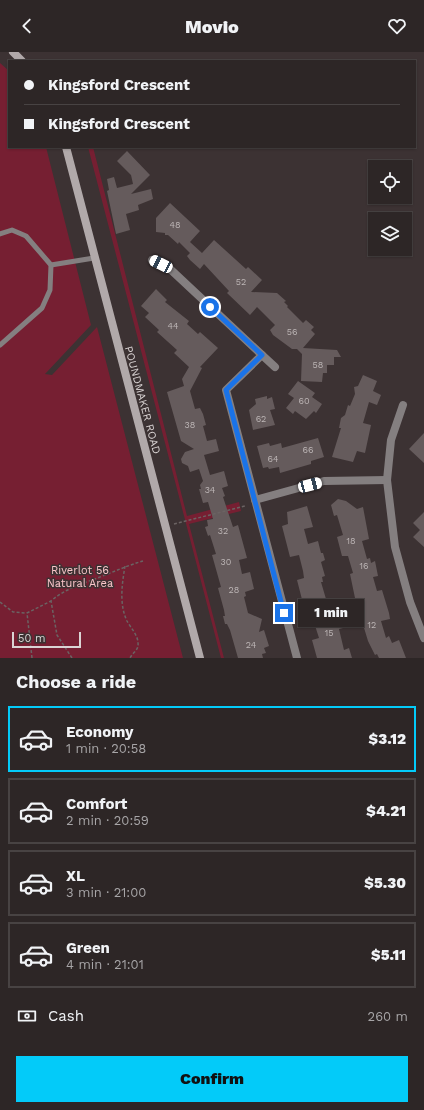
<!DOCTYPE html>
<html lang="en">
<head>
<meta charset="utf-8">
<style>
  :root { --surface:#2d2626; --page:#393232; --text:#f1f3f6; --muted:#a7a5a7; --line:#484343; --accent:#03cbf9 }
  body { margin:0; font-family:"Work Sans",sans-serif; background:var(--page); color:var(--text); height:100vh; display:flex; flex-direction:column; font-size:15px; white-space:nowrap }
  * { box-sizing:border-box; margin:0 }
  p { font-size:13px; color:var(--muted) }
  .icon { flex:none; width:22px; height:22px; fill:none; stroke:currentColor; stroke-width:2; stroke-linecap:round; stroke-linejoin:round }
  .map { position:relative; height:606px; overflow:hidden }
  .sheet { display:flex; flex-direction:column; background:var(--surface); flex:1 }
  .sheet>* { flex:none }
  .hud { position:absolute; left:8px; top:8px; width:408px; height:88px; border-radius:0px; box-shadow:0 1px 3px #0004,0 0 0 1px var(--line); display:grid; align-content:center; height:88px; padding:0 16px; background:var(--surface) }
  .tools { position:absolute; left:368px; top:108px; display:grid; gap:8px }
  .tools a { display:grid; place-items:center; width:44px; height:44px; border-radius:0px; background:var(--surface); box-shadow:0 1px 3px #0004,0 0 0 1px var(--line); font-size:20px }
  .scale { position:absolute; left:12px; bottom:10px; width:69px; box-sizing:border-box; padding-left:4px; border:2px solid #dad4d4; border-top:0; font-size:11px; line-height:14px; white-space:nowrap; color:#dad4d4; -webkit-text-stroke:3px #3c3233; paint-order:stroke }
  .end { position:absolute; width:18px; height:18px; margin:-9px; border:5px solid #1a73e8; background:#fff; box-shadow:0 0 0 2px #fff }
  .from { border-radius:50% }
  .bubble { position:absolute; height:28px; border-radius:0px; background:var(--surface); box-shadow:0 1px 3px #0004,0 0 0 1px var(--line); font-size:13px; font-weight:800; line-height:28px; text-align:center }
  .car { position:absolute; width:12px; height:24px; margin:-12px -6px; border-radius:5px; box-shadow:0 0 3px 1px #0007; background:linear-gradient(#fff 24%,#345 0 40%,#fff 0 76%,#345 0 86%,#fff 0) }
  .hud b { display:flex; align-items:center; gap:14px; height:38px; font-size:15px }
  .hud b+b { border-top:1px solid var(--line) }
  .hud i { width:10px; height:10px; background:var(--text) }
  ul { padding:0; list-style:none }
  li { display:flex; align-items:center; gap:12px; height:66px; margin:0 8px 6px; padding:0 8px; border:2px solid var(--line); border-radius:0px }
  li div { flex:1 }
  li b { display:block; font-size:15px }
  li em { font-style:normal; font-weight:800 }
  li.selected { border-color:var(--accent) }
  li>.icon { width:36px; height:36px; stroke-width:1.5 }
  h2 { padding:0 16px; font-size:18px; line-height:48px }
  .pay { display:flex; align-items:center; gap:10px; height:44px; padding:0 16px; font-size:15px }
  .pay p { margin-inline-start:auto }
  .cta { display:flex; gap:8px; margin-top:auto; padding:8px 16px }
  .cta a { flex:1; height:46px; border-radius:0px; background:var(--accent); color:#111; font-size:16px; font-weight:800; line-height:46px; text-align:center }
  header { display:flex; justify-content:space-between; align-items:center; height:52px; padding:0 16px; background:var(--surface); font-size:18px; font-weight:800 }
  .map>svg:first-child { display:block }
  .green { fill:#761f32 }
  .building { fill:#655b5c }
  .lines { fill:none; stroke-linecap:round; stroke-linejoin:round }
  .path { stroke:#6b6363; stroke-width:1.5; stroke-dasharray:3 2; stroke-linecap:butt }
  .lane { stroke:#847f80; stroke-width:5 }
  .street { stroke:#847f80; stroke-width:8 }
  .secondary { stroke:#b1a9aa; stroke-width:8 }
  .route { stroke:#1a73e8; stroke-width:5 }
  .labels { text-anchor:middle; stroke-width:3; stroke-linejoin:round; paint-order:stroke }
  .number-label { font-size:9px; fill:#bdb6b6 }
  .street-label { font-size:11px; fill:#dad4d4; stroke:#3c3233 }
  .park-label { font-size:11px; fill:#fbc5ca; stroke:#3c3233 }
</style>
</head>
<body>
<header><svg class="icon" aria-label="back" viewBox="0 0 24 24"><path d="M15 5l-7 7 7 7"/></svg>Movio<svg class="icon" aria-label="heart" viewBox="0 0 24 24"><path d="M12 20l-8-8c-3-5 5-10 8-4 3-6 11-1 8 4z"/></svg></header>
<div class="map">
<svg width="424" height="606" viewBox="0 0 424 606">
  <rect width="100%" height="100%" fill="#3c3233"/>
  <g class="green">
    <path d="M0 11 9 19V95H46L91 273 45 322 52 323 97 275 183 606H0Z"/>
    <path d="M88 95H93L187 464 239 450 241 459 189 472 224 606H221Z"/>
  </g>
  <g class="building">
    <path d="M127 99 150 123 131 142 151 137 153 147 138 153 139 158 126 162 130 178 116 182 107 139 109 138 107 127 114 125 117 136 133 132 131 123 117 109Z"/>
    <path d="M170 151 200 179 190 190 202 201 214 188 246 217 248 215 262 228 251 240 277 241 286 249 284 250 288 254 287 255 303 271 306 268 314 275 311 278 315 282 303 296 337 298 341 305H334V313H327V321H323L322 330 301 329 302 302 297 297H292L273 283 270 278 275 273 257 255 250 263 227 241 229 239 204 212 200 217 190 208 187 204 190 201 179 190 178 192 168 183H165V181L156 180V166Z"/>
    <path d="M156 237 167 248 165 250 189 269 187 272 198 282 200 280 218 296 200 315 202 316 190 339 195 357 200 356 203 362 206 373 203 374 207 389 216 387 219 399 204 403 210 423 224 419 228 434 222 436 225 444 223 445 233 475 238 473 247 506 239 508 242 522 250 520 254 537 245 540 246 544 244 545 248 561 262 567 259 580 264 578 269 594 264 596 266 601 262 602 263 606H238L230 578 227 572H225L223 564H225L224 558 218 536 221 535 212 503 216 502 210 483 208 484 205 475 208 474 207 468 213 467 208 450 203 451 199 437H201L200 433 203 429 199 417 190 420 188 414 182 411 181 407 185 400 194 397 181 389 167 340 184 334 182 327 189 315 174 301 177 298 157 280 159 278 145 265 149 261 141 254Z"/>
    <path d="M363 323 377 329 373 339 381 343 377 353 369 350 363 371 371 373 365 401 357 399 353 410 332 405 341 376H339L341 366 345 363 348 353 350 354 355 342 354 335 358 334Z"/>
    <path d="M298 329 315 341 312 345 322 352 316 361 314 359 306 367 295 359 293 362 286 356 294 346 288 342Z"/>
    <path d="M267 344V347L272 345 275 357 270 358 275 373 253 378 249 358 256 352 255 347Z"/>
    <path d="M424 381V411L409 397Z"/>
    <path d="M318 386 324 405 311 409V412L280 421 279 415 269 417 268 415 263 416 257 394 269 391 270 394 281 391 282 396Z"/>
    <path d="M338 447 346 449 357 457 363 455 369 487 362 489 367 507 370 506 371 511 375 509 378 524 373 525 377 539 382 538 389 561 390 567 381 569 386 586 389 584 392 591 399 588 406 606H379L377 602 375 603 368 589 355 546 350 522 353 521 348 504H342L337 485 343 483 337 463 334 464 331 453Z"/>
    <path d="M307 454 313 475 304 477 308 492 318 489 321 501H323L325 508 321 510 325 524 322 525 323 530H321L326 547 331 546 335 558 338 557 343 576 339 577 344 598 349 596 352 606H317L312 588 319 586 311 561 306 563 297 528 304 526 303 519 299 503 290 505 282 474 288 472 287 460Z"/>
    <path d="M424 460V495L413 485 420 478 413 471Z"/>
  </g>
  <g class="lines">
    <g class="path">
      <path d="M174 472 245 454"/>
      <path d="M125 514C122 532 119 552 127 569 130 575 138 583 138 591 139 598 133 600 130 606"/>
      <path d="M0 550 13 560 26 561"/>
      <path d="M32 606 27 561 51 549"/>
      <path d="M72 606 57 583 51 549C67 535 86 531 105 523 118 518 129 513 143 509"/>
    </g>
    <g class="lane">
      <path d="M0 182 12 178 26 184 51 213 50 238 42 256 0 293"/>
      <path d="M51 213 94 206"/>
    </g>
    <g class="street">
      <path d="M152 208 169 216 262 303"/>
      <path d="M275 315 262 303 226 338 297 606"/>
      <path d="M403 353 391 388 387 428 395 495 410 550 424 586"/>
      <path d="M255 448 324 429 387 428"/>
    </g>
    <g class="secondary">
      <path d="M13 0 22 9"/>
      <path d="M66 95 200 606"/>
    </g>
  </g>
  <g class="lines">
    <path class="route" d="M210 255 262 303 226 338 284 561"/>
  </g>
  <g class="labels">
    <g class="number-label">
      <text x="175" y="176">48</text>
      <text x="241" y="233">52</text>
      <text x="173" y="277">44</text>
      <text x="292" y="283">56</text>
      <text x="318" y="316">58</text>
      <text x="304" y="352">60</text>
      <text x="261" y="370">62</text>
      <text x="190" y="376">38</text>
      <text x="308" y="401">66</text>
      <text x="273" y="410">64</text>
      <text x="210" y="441">34</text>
      <text x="223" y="482">32</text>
      <text x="351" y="492">18</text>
      <text x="226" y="513">30</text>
      <text x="364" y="517">16</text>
      <text x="234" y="541">28</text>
      <text x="372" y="576">12</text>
      <text x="329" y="584">15</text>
      <text x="251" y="596">24</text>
    </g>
    <g class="street-label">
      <text transform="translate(143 348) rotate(75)" y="4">POUNDMAKER ROAD</text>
    </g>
    <g class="park-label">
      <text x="80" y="522">Riverlot 56<tspan x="80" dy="13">Natural Area</tspan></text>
    </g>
  </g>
</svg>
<div class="tools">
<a><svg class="icon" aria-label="locate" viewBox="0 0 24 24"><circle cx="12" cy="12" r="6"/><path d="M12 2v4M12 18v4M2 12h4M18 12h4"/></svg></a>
<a><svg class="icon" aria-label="layers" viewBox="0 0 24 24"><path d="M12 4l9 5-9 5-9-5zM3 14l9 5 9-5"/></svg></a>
</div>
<div class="scale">50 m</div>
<i class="end from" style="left:210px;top:255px"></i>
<i class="end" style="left:284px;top:561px"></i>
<div class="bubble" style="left:298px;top:547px;width:66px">1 min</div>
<i class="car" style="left:161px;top:212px;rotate:296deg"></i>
<i class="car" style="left:310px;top:433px;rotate:75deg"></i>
<div class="hud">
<b><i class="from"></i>Kingsford Crescent</b>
<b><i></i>Kingsford Crescent</b>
</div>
</div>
<section class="sheet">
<h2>Choose a ride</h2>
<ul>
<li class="selected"><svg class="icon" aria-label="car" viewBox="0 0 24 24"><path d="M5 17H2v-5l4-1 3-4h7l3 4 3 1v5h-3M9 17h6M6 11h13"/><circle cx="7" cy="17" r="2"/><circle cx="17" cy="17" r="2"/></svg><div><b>Economy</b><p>1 min · 20:58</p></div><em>$3.12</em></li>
<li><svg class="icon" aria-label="car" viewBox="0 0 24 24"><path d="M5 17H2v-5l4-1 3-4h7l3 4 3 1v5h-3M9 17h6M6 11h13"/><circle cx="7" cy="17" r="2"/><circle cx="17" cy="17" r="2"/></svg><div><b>Comfort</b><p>2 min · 20:59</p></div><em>$4.21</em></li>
<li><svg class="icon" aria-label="car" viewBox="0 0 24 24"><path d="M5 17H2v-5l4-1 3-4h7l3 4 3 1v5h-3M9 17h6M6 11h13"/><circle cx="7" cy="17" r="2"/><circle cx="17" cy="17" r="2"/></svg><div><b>XL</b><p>3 min · 21:00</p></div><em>$5.30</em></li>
<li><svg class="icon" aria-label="car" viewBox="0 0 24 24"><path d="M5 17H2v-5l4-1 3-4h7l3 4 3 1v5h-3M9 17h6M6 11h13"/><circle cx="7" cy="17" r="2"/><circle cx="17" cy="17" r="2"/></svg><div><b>Green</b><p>4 min · 21:01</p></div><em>$5.11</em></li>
</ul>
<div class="pay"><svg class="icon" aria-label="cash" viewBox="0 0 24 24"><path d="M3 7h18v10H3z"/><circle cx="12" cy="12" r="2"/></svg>Cash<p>260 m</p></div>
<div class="cta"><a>Confirm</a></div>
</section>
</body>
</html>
